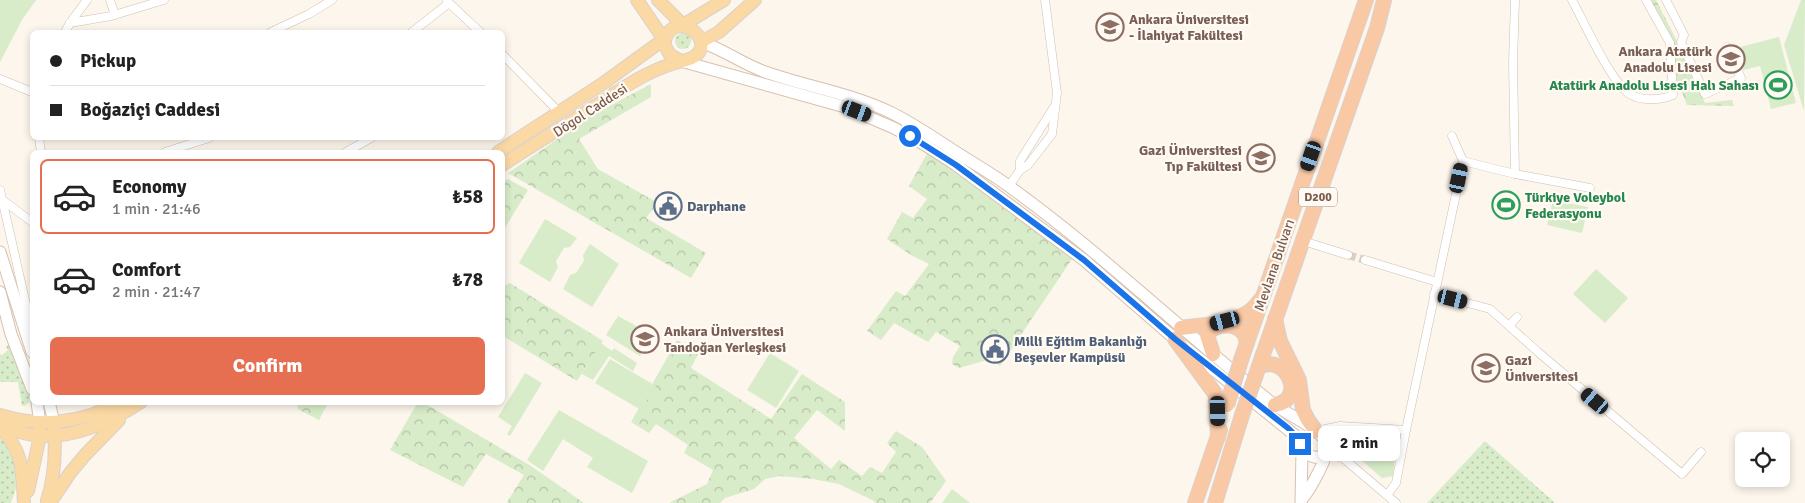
<!DOCTYPE html>
<html lang="en">
<head>
<meta charset="utf-8">
<style>
  :root { --surface:#fff; --page:#f2f2f2; --text:#222; --muted:#767676; --line:#e0e0e0; --accent:#e76f51 }
  body { margin:0; font-family:Signika,sans-serif; background:var(--page); color:var(--text); height:100vh; display:flex; flex-direction:column; font-size:19px; white-space:nowrap }
  * { box-sizing:border-box; margin:0 }
  p { font-size:16px; color:var(--muted) }
  .icon { flex:none; width:28px; height:28px; fill:none; stroke:currentColor; stroke-width:2; stroke-linecap:round; stroke-linejoin:round }
  .map { position:relative; flex:1; overflow:hidden }
  .side { position:absolute; left:30px; top:150px; width:475px; height:255px; display:flex; flex-direction:column; background:var(--surface); border-radius:8px; box-shadow:0 2px 8px #0003 }
  .side>* { flex:none }
  .hud { position:absolute; left:30px; top:30px; width:475px; height:110px; border-radius:8px; box-shadow:0 2px 8px #0003; display:grid; align-content:center; height:110px; padding:0 20px; background:var(--surface) }
  .fabs { position:absolute; left:1735px; top:432px; display:grid; gap:10px }
  .fabs a { display:grid; place-items:center; width:55px; height:55px; border-radius:8px; background:var(--surface); box-shadow:0 2px 8px #0003; font-size:25px }
  .end { position:absolute; width:22px; height:22px; margin:-11px; border:6px solid #1a73e8; background:#fff; box-shadow:0 0 0 2px #fff }
  .from { border-radius:50% }
  .bubble { position:absolute; height:35px; border-radius:8px; background:var(--surface); box-shadow:0 2px 8px #0003; font-size:16px; font-weight:700; line-height:35px; text-align:center }
  .car { position:absolute; width:15px; height:30px; margin:-15px -8px; border-radius:6px; box-shadow:0 0 4px 1px #0007; background:linear-gradient(#222 24%,#8ab4d8 0 40%,#222 0 76%,#8ab4d8 0 86%,#222 0) }
  .hud b { display:flex; align-items:center; gap:18px; height:48px; font-size:19px }
  .hud b+b { border-top:1px solid var(--line) }
  .hud i { width:12px; height:12px; background:var(--text) }
  ul { padding:9px 0 0; list-style:none }
  li { display:flex; align-items:center; gap:15px; height:75px; margin:0 10px 8px; padding:0 10px; border:2px solid transparent; border-radius:8px }
  li div { flex:1 }
  li b { display:block; font-size:19px }
  li em { font-style:normal; font-weight:700 }
  li.selected { border-color:var(--accent) }
  li>.icon { width:45px; height:45px; stroke-width:1.5 }
  .primary-button { display:flex; gap:10px; margin-top:auto; padding:10px 20px }
  .primary-button a { flex:1; height:58px; border-radius:8px; background:var(--accent); color:#fff; font-size:20px; font-weight:700; line-height:58px; text-align:center }
  .map>svg:first-child { display:block }
  .grass { fill:url(#grass-dots) }
  .forest { fill:url(#forest-crowns) }
  .green { fill:#d8ecc9 }
  .lines { fill:none; stroke-linecap:round; stroke-linejoin:round }
  .minor-tunnel { stroke:#dcd0c4; stroke-width:8; stroke-dasharray:8 4; stroke-linecap:butt }
  .minor-casing { stroke:#d1beb0; stroke-width:9 }
  .secondary-casing { stroke:#d6c0b0; stroke-width:13 }
  .primary-casing { stroke:#dad1cd; stroke-width:14 }
  .trunk-casing { stroke:#dad1cd; stroke-width:16 }
  .minor { stroke:#fff; stroke-width:8 }
  .secondary { stroke:#fff; stroke-width:11 }
  .primary { stroke:#fbd9a5; stroke-width:12 }
  .trunk { stroke:#f9c8a4; stroke-width:14 }
  .trunk-bridge-casing { stroke:#dad1cd; stroke-width:16; stroke-linecap:butt }
  .trunk-bridge { stroke:#f9c8a4; stroke-width:14 }
  .route { stroke:#1a73e8; stroke-width:6 }
  .labels { text-anchor:middle; stroke-width:4.5; stroke-linejoin:round; paint-order:stroke }
  .shield { fill:#fffaf3; stroke:#a28b7f; stroke-width:1 }
  .shield-label { font-size:12px; font-weight:bold; fill:#7a5c4d }
  .education-label { font-size:14px; font-weight:bold; fill:#785e54; stroke:#fffaf3; text-anchor:start }
  .leisure-label { font-size:14px; font-weight:bold; fill:#27864d; stroke:#fffaf3; text-anchor:end }
  .street-label { font-size:14px; fill:#7a5c4d; stroke:#fffaf3 }
  .service-label { font-size:14px; font-weight:bold; fill:#4e5e75; stroke:#fffaf3; text-anchor:start }
</style>
</head>
<body>
<div class="map">
<svg width="1805" height="503" viewBox="0 0 1805 503">
  <defs>
    <pattern id="grass-dots" width="8" height="8" patternUnits="userSpaceOnUse" patternTransform="scale(1.25)"><rect width="8" height="8" fill="#d8ecc9"/><path d="M2 2h.1M6 6h.1" fill="none" stroke="#b4c2a5" stroke-width="1.8" stroke-linecap="round"/></pattern>
    <pattern id="forest-crowns" width="20" height="18" patternUnits="userSpaceOnUse" patternTransform="scale(1.25)"><rect width="20" height="18" fill="#d8ecc9"/><path d="M2 6a3 3 0 1 1 6 0M12 15a3 3 0 1 1 6 0" fill="none" stroke="#b4c2a5"/></pattern>
  </defs>
  <rect width="100%" height="100%" fill="#fdf6ec"/>
  <g class="grass">
    <circle cx="683" cy="41" r="8"/>
    <path d="M11 344 30 394V401L25 406H22L18 382H0V354L2 355 8 350 6 346Z"/>
    <path d="M0 439C13 446 18 470 17 483 16 490 13 497 11 503H0Z"/>
    <path d="M1485 441 1554 502 1553 503H1427Z"/>
  </g>
  <g class="forest">
    <path d="M1649 0H1656L1680 47 1705 103 1732 100 1734 106 1687 105 1674 72 1673 43Z"/>
    <path d="M651 84V97L579 139 598 169 658 203 646 218 706 253 691 278 508 173 594 114Z"/>
    <path d="M928 152 1072 259 1000 366 991 359 959 368 952 364 953 357 960 346 936 332 928 342 894 323 881 340 867 331 896 291 905 296 929 264 911 255 887 239 902 212 913 218 927 199 909 186Z"/>
    <path d="M508 179 528 190 503 231V182Z"/>
    <path d="M510 283 603 341 577 381 503 336 502 287Z"/>
    <path d="M677 340 698 354 691 368 771 419 802 374 845 402V431L817 410 794 438 831 469 839 460 862 476 870 467 882 473 896 452 887 443 896 431 922 447 946 481 930 503H875L874 501 839 484 813 479 780 476 765 479 754 489 725 498 720 503H669L707 484 713 470 684 453 688 445 656 424 649 433 631 422Z"/>
    <path d="M418 402 424 403 531 466 584 503H508L507 502 524 475 486 454 463 487 390 450Z"/>
    <path d="M297 403V402L328 403 319 420 298 409Z"/>
  </g>
  <g class="green">
    <path d="M0 0H36L22 20 0 62Z"/>
    <path d="M1801 0H1805L1804 111 1784 45Z"/>
    <path d="M1779 37 1796 103 1771 109 1760 66 1743 70 1736 48Z"/>
    <path d="M1553 200 1588 207 1582 233 1547 225Z"/>
    <path d="M545 219 577 238 570 247 564 248 556 261 558 267 550 282 519 263Z"/>
    <path d="M590 244 619 264 592 307 563 289 570 275 576 273 584 261 583 255Z"/>
    <path d="M1596 269 1628 298 1605 323 1573 294Z"/>
    <path d="M618 316 653 335 640 356 606 335Z"/>
    <path d="M601 343 612 351 614 348 637 363 633 371 609 356 593 380 582 374Z"/>
    <path d="M770 353 799 371 776 408 747 390Z"/>
    <path d="M610 359 656 386 641 410 595 383Z"/>
    <path d="M525 373 542 383 510 436 507 434 512 426 498 417Z"/>
    <path d="M559 410 648 461 632 493 587 467 593 458 563 439 543 471 527 460Z"/>
    <path d="M1341 431 1397 436 1393 476 1382 478 1339 441Z"/>
    <path d="M952 489 970 503H942Z"/>
  </g>
  <g class="lines">
    <path class="minor-tunnel" d="M1348 255 1365 260"/>
    <g class="minor-casing">
      <g id="minor">
        <path d="M110 0 115 15"/>
        <path d="M1572 0C1585 24 1609 78 1628 93 1640 102 1661 100 1673 95L1670 43 1646 0"/>
        <path d="M1666 0 1684 35 1681 42 1705 94 1741 78 1727 47"/>
        <path d="M447 1 480 32"/>
        <path d="M70 23 111 16 164 0"/>
        <path d="M65 32 70 23 87 0"/>
        <path d="M271 32 309 14 332 0"/>
        <path d="M412 32 449 3"/>
        <path d="M502 54 559 112"/>
        <path d="M0 79 32 92"/>
        <path d="M39 138 41 152"/>
        <path d="M165 152 209 138"/>
        <path d="M346 152 371 138"/>
        <path d="M1463 161 1515 174 1590 188"/>
        <path d="M1020 170V161L1054 107"/>
        <path d="M1515 174 1513 63 1515 0"/>
        <path d="M1009 186 1020 170 1028 165 1052 134 1057 93 1045 0"/>
        <path d="M0 190 30 322 24 327"/>
        <path d="M4 201 32 222"/>
        <path d="M1303 241 1348 255"/>
        <path d="M1365 260 1437 282"/>
        <path d="M1434 294 1490 309 1538 352 1682 474 1701 452"/>
        <path d="M1509 326 1517 317"/>
        <path d="M1316 431 1340 426 1406 430"/>
        <path d="M1327 454 1343 458 1396 503"/>
        <path d="M1387 495 1396 483 1406 430 1463 161 1452 136"/>
      </g>
    </g>
    <g class="secondary-casing">
      <g id="secondary">
        <path d="M701 42C725 50 744 65 768 73 809 87 853 94 892 113 916 125 937 140 959 154 976 165 994 175 1010 187 1092 246 1166 316 1244 380 1255 389 1265 398 1276 406 1289 415 1323 430 1327 445 1330 455 1309 491 1302 499"/>
        <path d="M681 61 845 107 894 128 925 145 956 165 1084 260 1175 339 1296 436 1302 451 1301 503"/>
        <path d="M0 252 32 352"/>
        <path d="M0 292 11 334 32 389"/>
        <path d="M37 402 40 424"/>
        <path d="M49 402 54 422"/>
        <path d="M1302 451C1312 457 1316 460 1327 454"/>
      </g>
    </g>
    <g class="primary-casing">
      <g id="primary">
        <path d="M637 0 665 41"/>
        <path d="M658 0 683 25"/>
        <path d="M683 25 724 0"/>
        <path d="M701 42 719 32 755 0"/>
        <path d="M498 152 605 82 656 45 665 41"/>
        <path d="M502 165C532 146 562 127 592 108 620 90 650 68 683 61 730 50 673 0 664 44L670 55 681 61"/>
        <path d="M0 415C39 428 83 423 120 402"/>
        <path d="M0 426C13 430 29 436 42 436 78 437 111 422 141 402"/>
        <path d="M0 427C24 453 22 470 24 503"/>
        <path d="M28 491 40 436V427"/>
        <path d="M47 501C55 476 56 452 54 427"/>
        <path d="M50 503 70 473 85 455 119 420"/>
      </g>
    </g>
    <g class="trunk-casing">
      <g id="trunk">
        <path d="M1275 319 1280 341 1299 380 1303 410 1308 420 1316 431"/>
        <path d="M1181 328C1203 325 1231 324 1250 311 1254 308 1258 303 1261 299"/>
        <path d="M1175 339 1216 395 1218 437"/>
        <path d="M1213 354 1207 335C1215 323 1236 322 1244 334 1246 337 1246 340 1247 342"/>
        <path d="M1242 357 1366 0"/>
        <path d="M1275 405C1302 400 1291 369 1275 365 1270 363 1264 365 1259 366L1377 28 1384 0"/>
        <path d="M1195 503 1220 430"/>
        <path d="M1215 503 1242 415"/>
      </g>
    </g>
    <use href="#minor" class="minor"/>
    <use href="#secondary" class="secondary"/>
    <use href="#primary" class="primary"/>
    <use href="#trunk" class="trunk"/>
    <g class="trunk-bridge-casing">
      <g id="trunk-bridge">
        <path d="M1227 405 1242 357"/>
        <path d="M1242 415 1259 366"/>
      </g>
    </g>
    <use href="#trunk-bridge" class="trunk-bridge"/>
  </g>
  <g class="lines">
    <path class="route" d="M910 136 956 165 1084 260 1175 339 1288 428 1296 436 1300 444"/>
  </g>
  <defs>
    <g id="university-ring" transform="scale(1.4375)"><circle r="9.5" fill="#fffaf3" stroke="#8d6e63" stroke-width="1.5"/><path d="M0-5L7-2L0 1L-7-2ZM-4 1L0 2.5L4 1V4Q0 6-4 4Z" fill="#8d6e63"/></g>
    <g id="school-ring" transform="scale(1.4375)"><circle r="9.5" fill="#fffaf3" stroke="#8d6e63" stroke-width="1.5"/><path d="M0-5L7-2L0 1L-7-2ZM-4 1L0 2.5L4 1V4Q0 6-4 4Z" fill="#8d6e63"/></g>
    <g id="stadium-ring" transform="scale(1.4375)"><circle r="9.5" fill="#fffaf3" stroke="#2e9e5b" stroke-width="1.5"/><path d="M0-5a6.5 5 0 1 0 0 10a6.5 5 0 1 0 0-10ZM-3.5-1.8h7v3.6h-7Z" fill="#2e9e5b"/></g>
    <g id="civic-ring" transform="scale(1.4375)"><circle r="9.5" fill="#fffaf3" stroke="#5c6f8a" stroke-width="1.5"/><path d="M-.6-6.5H3V-4.5H.6V-3L4-1V1h2V6H-6V1h2V-1L-.6-3ZM-1.2 2.5V6h2.4V2.5Z" fill="#5c6f8a"/></g>
  </defs>
  <g fill-rule="evenodd">
    <use href="#university-ring" x="1110" y="27"/>
    <use href="#school-ring" x="1731" y="59"/>
    <use href="#stadium-ring" x="1778" y="85"/>
    <use href="#university-ring" x="1261" y="158"/>
    <use href="#stadium-ring" x="1506" y="205"/>
    <use href="#civic-ring" x="668" y="206"/>
    <use href="#university-ring" x="645" y="339"/>
    <use href="#civic-ring" x="995" y="349"/>
    <use href="#university-ring" x="1486" y="368"/>
  </g>
  <g class="labels">
    <rect class="shield" x="1299" y="187.5" width="38" height="19" rx="4"/>
    <g class="shield-label">
      <text x="1318" y="201">D200</text>
    </g>
    <g class="education-label">
      <text x="1129" y="24">Ankara Üniversitesi<tspan x="1129" dy="16">- İlahiyat Fakültesi</tspan></text>
      <text x="1712" y="56" text-anchor="end">Ankara Atatürk<tspan x="1712" dy="16">Anadolu Lisesi</tspan></text>
      <text x="1242" y="155" text-anchor="end">Gazi Üniversitesi<tspan x="1242" dy="16">Tıp Fakültesi</tspan></text>
      <text x="664" y="336">Ankara Üniversitesi<tspan x="664" dy="16">Tandoğan Yerleşkesi</tspan></text>
      <text x="1505" y="365">Gazi<tspan x="1505" dy="16">Üniversitesi</tspan></text>
    </g>
    <g class="leisure-label">
      <text x="1759" y="90">Atatürk Anadolu Lisesi Halı Sahası</text>
      <text x="1525" y="202" text-anchor="start">Türkiye Voleybol<tspan x="1525" dy="16">Federasyonu</tspan></text>
    </g>
    <g class="street-label">
      <text transform="translate(590 110) rotate(-33)" y="5">Dögol Caddesi</text>
      <text transform="translate(1274 265) rotate(-71)" y="5">Mevlana Bulvarı</text>
    </g>
    <g class="service-label">
      <text x="687" y="211">Darphane</text>
      <text x="1014" y="346">Milli Eğitim Bakanlığı<tspan x="1014" dy="16">Beşevler Kampüsü</tspan></text>
    </g>
  </g>
</svg>
<div class="fabs">
<a><svg class="icon" aria-label="locate" viewBox="0 0 24 24"><circle cx="12" cy="12" r="6"/><path d="M12 2v4M12 18v4M2 12h4M18 12h4"/></svg></a>
</div>
<i class="end from" style="left:910px;top:136px"></i>
<i class="end" style="left:1300px;top:444px"></i>
<div class="bubble" style="left:1318px;top:426px;width:82px">2 min</div>
<i class="car" style="left:857px;top:111px;rotate:111deg"></i>
<i class="car" style="left:1311px;top:156px;rotate:199deg"></i>
<i class="car" style="left:1459px;top:178px;rotate:12deg"></i>
<i class="car" style="left:1453px;top:299px;rotate:104deg"></i>
<i class="car" style="left:1225px;top:321px;rotate:255deg"></i>
<i class="car" style="left:1595px;top:401px;rotate:310deg"></i>
<i class="car" style="left:1218px;top:411px;rotate:179deg"></i>
<div class="hud">
<b><i class="from"></i>Pickup</b>
<b><i></i>Boğaziçi Caddesi</b>
</div>
<section class="side">
<ul>
<li class="selected"><svg class="icon" aria-label="car" viewBox="0 0 24 24"><path d="M5 17H2v-5l4-1 3-4h7l3 4 3 1v5h-3M9 17h6M6 11h13"/><circle cx="7" cy="17" r="2"/><circle cx="17" cy="17" r="2"/></svg><div><b>Economy</b><p>1 min · 21:46</p></div><em>₺58</em></li>
<li><svg class="icon" aria-label="car" viewBox="0 0 24 24"><path d="M5 17H2v-5l4-1 3-4h7l3 4 3 1v5h-3M9 17h6M6 11h13"/><circle cx="7" cy="17" r="2"/><circle cx="17" cy="17" r="2"/></svg><div><b>Comfort</b><p>2 min · 21:47</p></div><em>₺78</em></li>
</ul>
<div class="primary-button"><a>Confirm</a></div>
</section>
</div>
</body>
</html>
